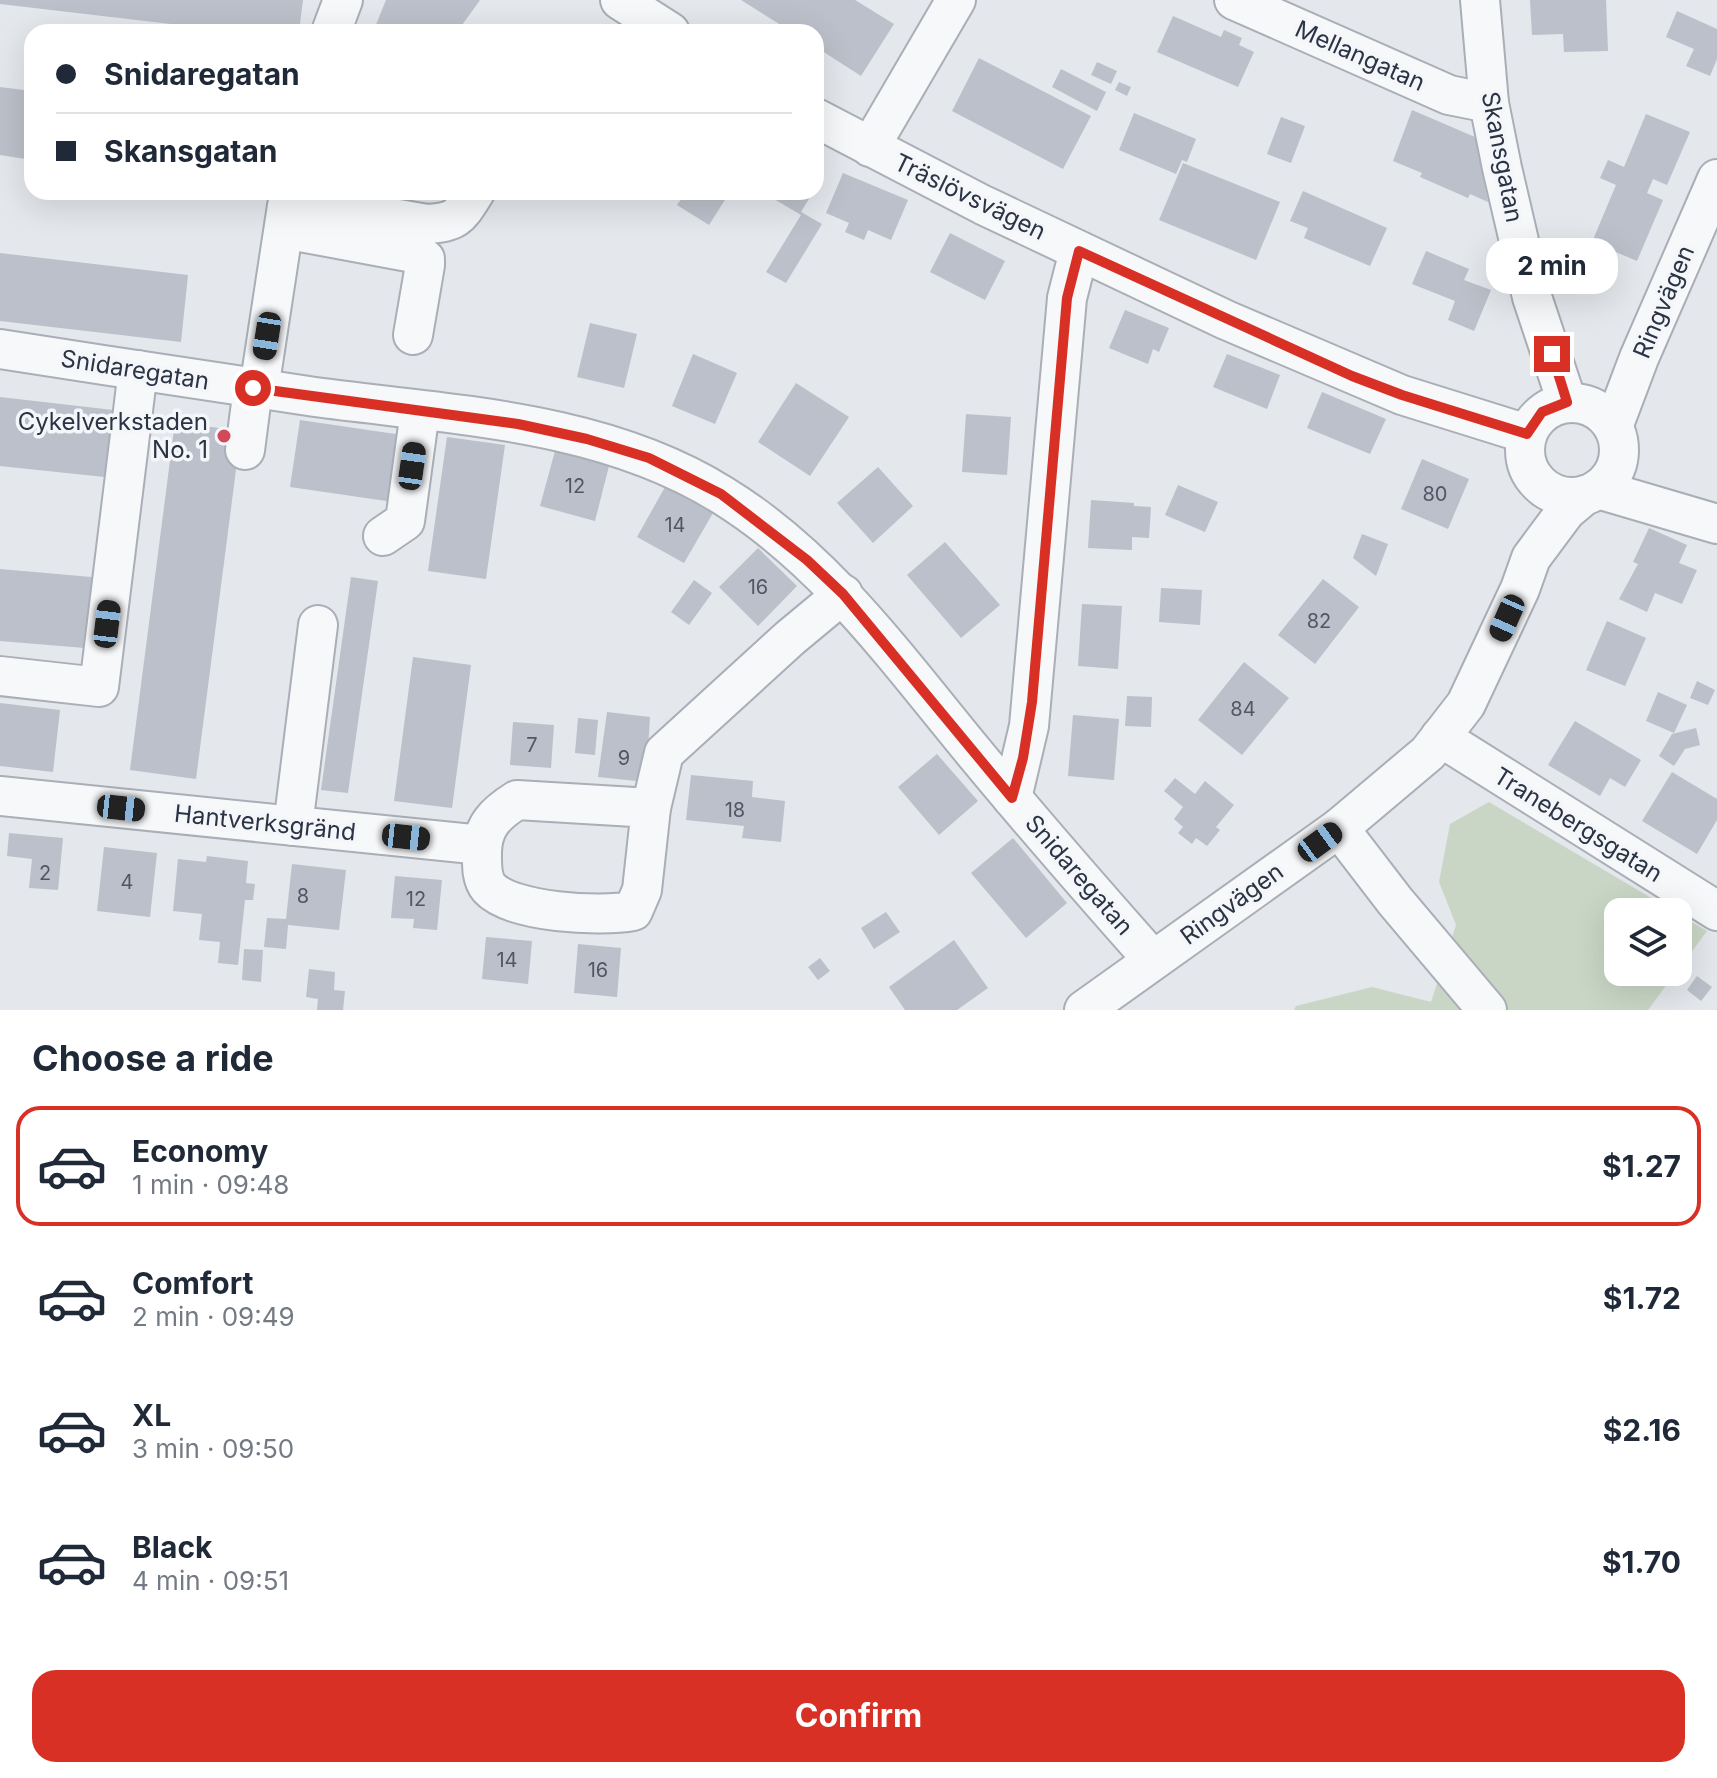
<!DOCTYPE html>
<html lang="en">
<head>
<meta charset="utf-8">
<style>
  :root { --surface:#fff; --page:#f6f6f7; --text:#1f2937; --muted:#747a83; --line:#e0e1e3; --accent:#d93025 }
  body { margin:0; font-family:Inter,sans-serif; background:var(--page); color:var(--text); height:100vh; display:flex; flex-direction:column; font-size:30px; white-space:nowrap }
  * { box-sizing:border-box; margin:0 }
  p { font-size:26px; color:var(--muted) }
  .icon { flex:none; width:44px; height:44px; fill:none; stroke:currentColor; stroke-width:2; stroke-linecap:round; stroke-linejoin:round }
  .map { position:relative; height:1010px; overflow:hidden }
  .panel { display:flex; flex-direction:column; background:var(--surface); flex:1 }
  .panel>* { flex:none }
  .top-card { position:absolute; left:24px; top:24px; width:800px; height:176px; border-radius:24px; box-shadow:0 8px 32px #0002; display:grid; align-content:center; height:176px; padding:0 32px; background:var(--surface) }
  .buttons { position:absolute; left:1604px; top:898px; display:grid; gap:16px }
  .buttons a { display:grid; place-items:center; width:88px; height:88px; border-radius:16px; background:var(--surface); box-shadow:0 8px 32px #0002; font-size:40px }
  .end { position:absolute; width:36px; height:36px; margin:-18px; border:10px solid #d93025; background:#fff; box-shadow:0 0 0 4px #fff }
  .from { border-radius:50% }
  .bubble { position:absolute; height:56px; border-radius:24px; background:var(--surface); box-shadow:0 8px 32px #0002; font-size:26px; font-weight:700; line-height:56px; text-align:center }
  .car { position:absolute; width:24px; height:48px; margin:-24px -12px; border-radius:10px; box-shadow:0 0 6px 2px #0007; background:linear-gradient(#222 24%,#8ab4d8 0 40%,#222 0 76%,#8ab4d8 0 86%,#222 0) }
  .top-card b { display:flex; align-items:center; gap:28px; height:76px; font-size:30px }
  .top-card b+b { border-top:2px solid var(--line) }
  .top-card i { width:20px; height:20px; background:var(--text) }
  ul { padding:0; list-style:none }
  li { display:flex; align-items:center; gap:24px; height:120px; margin:0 16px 12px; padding:0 16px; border:4px solid transparent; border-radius:24px }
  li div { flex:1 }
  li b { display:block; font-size:30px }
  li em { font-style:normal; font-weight:700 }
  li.active { border-color:var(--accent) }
  li>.icon { width:72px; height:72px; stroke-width:1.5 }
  h2 { padding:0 32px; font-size:36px; line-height:96px }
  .button { display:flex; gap:16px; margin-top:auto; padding:16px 32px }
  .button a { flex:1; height:92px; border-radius:24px; background:var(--accent); color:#fff; font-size:32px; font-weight:700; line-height:92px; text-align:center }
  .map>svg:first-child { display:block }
  .green { fill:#c9d6c5 }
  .building { fill:#bbc0ca }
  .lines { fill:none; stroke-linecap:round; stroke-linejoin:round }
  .minor-casing { stroke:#a9aeb7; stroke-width:42 }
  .minor { stroke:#f7f8fa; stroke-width:38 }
  .route { stroke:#d93025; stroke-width:10 }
  .poi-dot { fill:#d1495b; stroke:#f4f6f9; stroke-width:3 }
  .labels { text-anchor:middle; stroke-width:7; stroke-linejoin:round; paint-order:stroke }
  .number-label { font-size:20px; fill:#4f5766 }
  .street-label { font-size:24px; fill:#2b3445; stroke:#f4f6f9 }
  .poi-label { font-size:24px; fill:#2b3445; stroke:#f4f6f9; text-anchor:end }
</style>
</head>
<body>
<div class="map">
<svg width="1717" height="1010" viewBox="0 0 1717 1010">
  <rect width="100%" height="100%" fill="#e4e7ec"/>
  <g class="green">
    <path d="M1489 802 1675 912H1618V972H1676L1648 1010H1294L1296 1006 1372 987 1431 1002 1456 925 1439 882 1450 824Z"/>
    <path d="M1678 914 1707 931 1678 970Z"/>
  </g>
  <g class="building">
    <path d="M0 0H303L299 32 282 30V32H239L0 4Z"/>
    <path d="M386 0H480L457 32H373Z"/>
    <path d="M741 0H855L894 24 861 76 816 47V32H792Z"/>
    <path d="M1530 0H1606L1608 51 1564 52 1563 34 1532 35Z"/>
    <path d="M1677 11 1717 29V59L1710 76 1686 66 1694 49 1666 37Z"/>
    <path d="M1173 16 1221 37 1224 30 1242 38 1239 45 1254 52 1238 87 1157 52Z"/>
    <path d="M979 58 1091 116 1063 169 952 111Z"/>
    <path d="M1097 62 1117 71 1111 84 1091 75Z"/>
    <path d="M1061 69 1106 92 1097 111 1052 87Z"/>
    <path d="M1119 82 1131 87 1127 96 1115 90Z"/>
    <path d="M0 87 32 91V160L0 155Z"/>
    <path d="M1412 110 1475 137 1488 202 1470 194 1468 198 1420 177 1422 173 1393 161Z"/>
    <path d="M1134 113 1196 139 1187 162 1182 160 1176 174 1119 150Z"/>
    <path d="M1646 114 1690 132 1667 185 1653 179 1647 193 1663 200 1637 261 1592 242 1616 185 1600 178 1608 160 1624 167Z"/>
    <path d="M1281 117 1305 126 1291 163 1267 154Z"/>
    <path d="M1183 163 1280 202 1256 260 1159 220Z"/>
    <path d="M843 173 908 200 891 240 868 230 864 240 845 232 849 223 826 213Z"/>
    <path d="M1303 191 1387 228 1370 266 1304 238 1308 228 1290 221Z"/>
    <path d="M686 192H730L709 225 677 205Z"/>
    <path d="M771 192H813L801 212 822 224 786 283 766 272 801 215 769 196Z"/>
    <path d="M950 233 1005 261 985 300 930 272Z"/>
    <path d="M1426 251 1469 269 1464 280 1491 290 1474 331 1448 320 1455 301 1412 284Z"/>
    <path d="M0 253 188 275 181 342 0 321Z"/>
    <path d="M1125 310 1169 328 1159 352 1153 349 1148 364 1109 348Z"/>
    <path d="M590 323 637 334 624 388 577 377Z"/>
    <path d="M693 354 737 373 715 424 672 406Z"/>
    <path d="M1227 354 1280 375 1267 409 1213 387Z"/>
    <path d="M796 383 849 417 810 476 758 442Z"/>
    <path d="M1322 392 1386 419 1370 454 1307 428Z"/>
    <path d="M0 397 122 411 114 478 0 466Z"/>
    <path d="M966 414 1011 417 1007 475 962 472Z"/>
    <path d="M300 420 409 436 400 503 290 487Z"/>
    <path d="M175 422 241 431 196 779 130 770Z"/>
    <path d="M447 437 505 445 486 579 428 571Z"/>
    <path d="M555 451 609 466 595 521 540 506Z"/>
    <path d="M1422 459 1469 479 1448 529 1401 509Z"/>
    <path d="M878 467 913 506 873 543 837 503Z"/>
    <path d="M1178 485 1218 502 1205 532 1165 515Z"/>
    <path d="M665 487 713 513 684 563 637 537Z"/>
    <path d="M1091 500 1134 503V506L1151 507 1149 538 1132 537V550L1088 548Z"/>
    <path d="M1649 528 1687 545 1679 563 1697 570 1682 604 1655 593 1647 612 1619 599 1638 564 1633 562Z"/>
    <path d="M1362 534 1388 544 1376 576 1353 558Z"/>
    <path d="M945 542 1000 605 961 638 907 575Z"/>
    <path d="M758 548 797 586 758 626 719 587Z"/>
    <path d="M0 569 103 578 97 649 0 641Z"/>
    <path d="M351 577 378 581 348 793 321 790Z"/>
    <path d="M1323 579 1359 607 1315 664 1278 635Z"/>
    <path d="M694 580 712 593 689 625 671 612Z"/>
    <path d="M1161 588 1202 590 1200 625 1159 622Z"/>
    <path d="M1082 604 1122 606 1118 669 1078 666Z"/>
    <path d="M1607 621 1646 638 1625 686 1586 670Z"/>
    <path d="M413 657 471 665 452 808 394 801Z"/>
    <path d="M1244 662 1289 698 1242 755 1198 720Z"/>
    <path d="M1697 681 1715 690 1708 705 1690 698Z"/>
    <path d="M1658 692 1687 705 1674 733 1646 721Z"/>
    <path d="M1127 696 1152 697 1151 727 1125 726Z"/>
    <path d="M0 703 60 710 53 772 0 766Z"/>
    <path d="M607 712 650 717 646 782 598 777Z"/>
    <path d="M1073 715 1119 719 1114 780 1068 776Z"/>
    <path d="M578 718 598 720 595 755 575 753Z"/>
    <path d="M1575 721 1641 760 1625 787 1610 778 1600 796 1548 765Z"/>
    <path d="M513 722 554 725 551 768 510 765Z"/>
    <path d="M1696 728 1700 745 1685 749 1674 766 1659 756 1672 734Z"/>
    <path d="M937 754 978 801 939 835 898 787Z"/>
    <path d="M1672 772 1717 799V820L1697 854 1642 821Z"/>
    <path d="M691 775 753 781 752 797 785 801 781 842 742 838 744 826 686 820Z"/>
    <path d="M1175 778 1195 794 1205 781 1234 805 1216 827 1220 830 1207 846 1196 838 1192 844 1178 833 1183 827 1174 819 1183 807 1164 791Z"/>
    <path d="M9 833 63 838 58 890 29 888 32 859 7 856Z"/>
    <path d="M1013 838 1067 903 1026 938 971 873Z"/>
    <path d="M104 847 157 853 150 917 97 911Z"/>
    <path d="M207 856 248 861 246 883 255 884 253 900H245L238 965 218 963 220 942 199 940 202 914 173 911 178 859 206 862Z"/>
    <path d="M292 864 346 870 339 930 288 925 286 949 264 947 267 918 286 919Z"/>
    <path d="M395 876 442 880 437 930 413 928 414 919 391 918Z"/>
    <path d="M886 912 900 932 874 949 861 928Z"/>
    <path d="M486 937 532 941 528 984 482 979Z"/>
    <path d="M954 940 988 988 957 1010H905L889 987Z"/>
    <path d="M578 944 621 948 617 997 574 993Z"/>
    <path d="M244 949 263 950 261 982 242 980Z"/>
    <path d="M820 958 830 971 818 980 808 967Z"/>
    <path d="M309 969 335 972 334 990 345 991 343 1010H317L318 999 306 997Z"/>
    <path d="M1697 976 1712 987 1701 1001 1687 990Z"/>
  </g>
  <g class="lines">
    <g class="minor-casing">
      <g id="minor">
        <path d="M620 0 670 32"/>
        <path d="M1234 0 1449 95 1489 103"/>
        <path d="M1480 0 1489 103 1502 168 1532 297 1567 402"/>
        <path d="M331 32 343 0"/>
        <path d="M816 118 983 205 1226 320 1402 395 1527 434"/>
        <path d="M870 147 956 0"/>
        <path d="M288 200 427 224C458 222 459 217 475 192"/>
        <path d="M284 229 419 254 425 259V265L413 335"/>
        <path d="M0 349C105 365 210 382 315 397 451 415 602 420 722 495 823 557 894 655 968 745 1028 818 1090 889 1153 960"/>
        <path d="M259 389 287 206"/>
        <circle cx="1572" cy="450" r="47"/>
        <path d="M1613 427 1639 358 1717 179"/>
        <path d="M245 450 253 388"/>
        <path d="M1598 489 1717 524"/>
        <path d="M383 536 405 521 420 411"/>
        <path d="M0 676 99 687 138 370"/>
        <path d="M1440 737 1717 911"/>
        <path d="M0 796 482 845"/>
        <path d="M1012 798 1029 726 1067 298 1079 251"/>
        <path d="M517 800 651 808 642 890 633 911C600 917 512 913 489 888 481 878 482 865 482 853 482 826 496 813 517 800Z"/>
        <path d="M651 808 664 753 790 638 843 594"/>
        <path d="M293 826 318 625"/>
        <path d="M1339 828 1395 901 1487 1010"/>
        <path d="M1084 1010 1339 828 1428 753 1466 704 1520 589 1531 558 1566 511 1585 495"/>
      </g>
    </g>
    <use href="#minor" class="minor"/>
  </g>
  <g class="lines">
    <path class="route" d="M253 388 518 424 587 439 649 458 721 494 807 560 843 594 1012 798 1023 758 1032 702 1067 298 1079 251 1352 376 1402 395 1527 434 1542 412 1567 402 1552 354"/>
  </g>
  <circle class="poi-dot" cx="224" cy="436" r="8"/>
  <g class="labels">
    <g class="number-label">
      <text x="575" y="493">12</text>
      <text x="1435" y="501">80</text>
      <text x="675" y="532">14</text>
      <text x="758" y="594">16</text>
      <text x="1319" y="628">82</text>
      <text x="1243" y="716">84</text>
      <text x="532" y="752">7</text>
      <text x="624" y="765">9</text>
      <text x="735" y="817">18</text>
      <text x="45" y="880">2</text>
      <text x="127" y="889">4</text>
      <text x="303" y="903">8</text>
      <text x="416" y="906">12</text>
      <text x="507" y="967">14</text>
      <text x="598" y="977">16</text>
    </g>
    <g class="street-label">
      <text transform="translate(1360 56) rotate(24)" y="8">Mellangatan</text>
      <text transform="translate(1502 157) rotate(79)" y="8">Skansgatan</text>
      <text transform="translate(970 197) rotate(26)" y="8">Träslövsvägen</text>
      <text transform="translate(1664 302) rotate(-67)" y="8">Ringvägen</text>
      <text transform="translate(135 370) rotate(9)" y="8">Snidaregatan</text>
      <text transform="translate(265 823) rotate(6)" y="8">Hantverksgränd</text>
      <text transform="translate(1578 825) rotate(32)" y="8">Tranebergsgatan</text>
      <text transform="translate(1079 875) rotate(49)" y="8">Snidaregatan</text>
      <text transform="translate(1232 904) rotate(-36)" y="8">Ringvägen</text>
    </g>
    <g class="poi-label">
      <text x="208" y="430">Cykelverkstaden<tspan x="208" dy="28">No. 1</tspan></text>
    </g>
  </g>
</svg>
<div class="buttons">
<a><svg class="icon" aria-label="layers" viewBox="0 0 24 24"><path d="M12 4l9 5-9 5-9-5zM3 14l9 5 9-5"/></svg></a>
</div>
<i class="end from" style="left:253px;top:388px"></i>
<i class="end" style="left:1552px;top:354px"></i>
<div class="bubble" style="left:1486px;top:238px;width:132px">2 min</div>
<i class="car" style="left:267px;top:336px;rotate:189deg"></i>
<i class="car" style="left:412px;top:466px;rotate:8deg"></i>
<i class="car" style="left:1507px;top:618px;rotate:204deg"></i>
<i class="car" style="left:107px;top:624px;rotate:7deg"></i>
<i class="car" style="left:121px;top:808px;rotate:96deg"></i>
<i class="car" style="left:406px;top:837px;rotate:96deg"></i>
<i class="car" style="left:1320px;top:842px;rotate:54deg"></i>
<div class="top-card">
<b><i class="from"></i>Snidaregatan</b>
<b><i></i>Skansgatan</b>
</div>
</div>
<section class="panel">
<h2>Choose a ride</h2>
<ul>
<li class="active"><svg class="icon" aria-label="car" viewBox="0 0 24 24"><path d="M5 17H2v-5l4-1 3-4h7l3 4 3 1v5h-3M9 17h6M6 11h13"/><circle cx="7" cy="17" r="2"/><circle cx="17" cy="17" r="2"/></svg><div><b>Economy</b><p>1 min · 09:48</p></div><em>$1.27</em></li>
<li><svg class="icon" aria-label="car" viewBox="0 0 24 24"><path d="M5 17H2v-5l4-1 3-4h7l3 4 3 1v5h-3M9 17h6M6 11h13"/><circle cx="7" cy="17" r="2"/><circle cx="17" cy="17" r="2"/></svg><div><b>Comfort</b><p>2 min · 09:49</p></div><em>$1.72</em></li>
<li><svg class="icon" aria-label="car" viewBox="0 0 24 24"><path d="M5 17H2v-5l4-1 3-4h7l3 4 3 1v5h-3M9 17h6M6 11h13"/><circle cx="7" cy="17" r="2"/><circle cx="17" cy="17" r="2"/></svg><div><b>XL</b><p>3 min · 09:50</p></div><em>$2.16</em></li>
<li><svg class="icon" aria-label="car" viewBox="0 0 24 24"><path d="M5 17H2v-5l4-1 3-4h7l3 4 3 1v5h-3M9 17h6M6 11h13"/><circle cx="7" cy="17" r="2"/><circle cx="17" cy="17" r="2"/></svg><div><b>Black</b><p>4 min · 09:51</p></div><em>$1.70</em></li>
</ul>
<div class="button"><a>Confirm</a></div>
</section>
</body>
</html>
